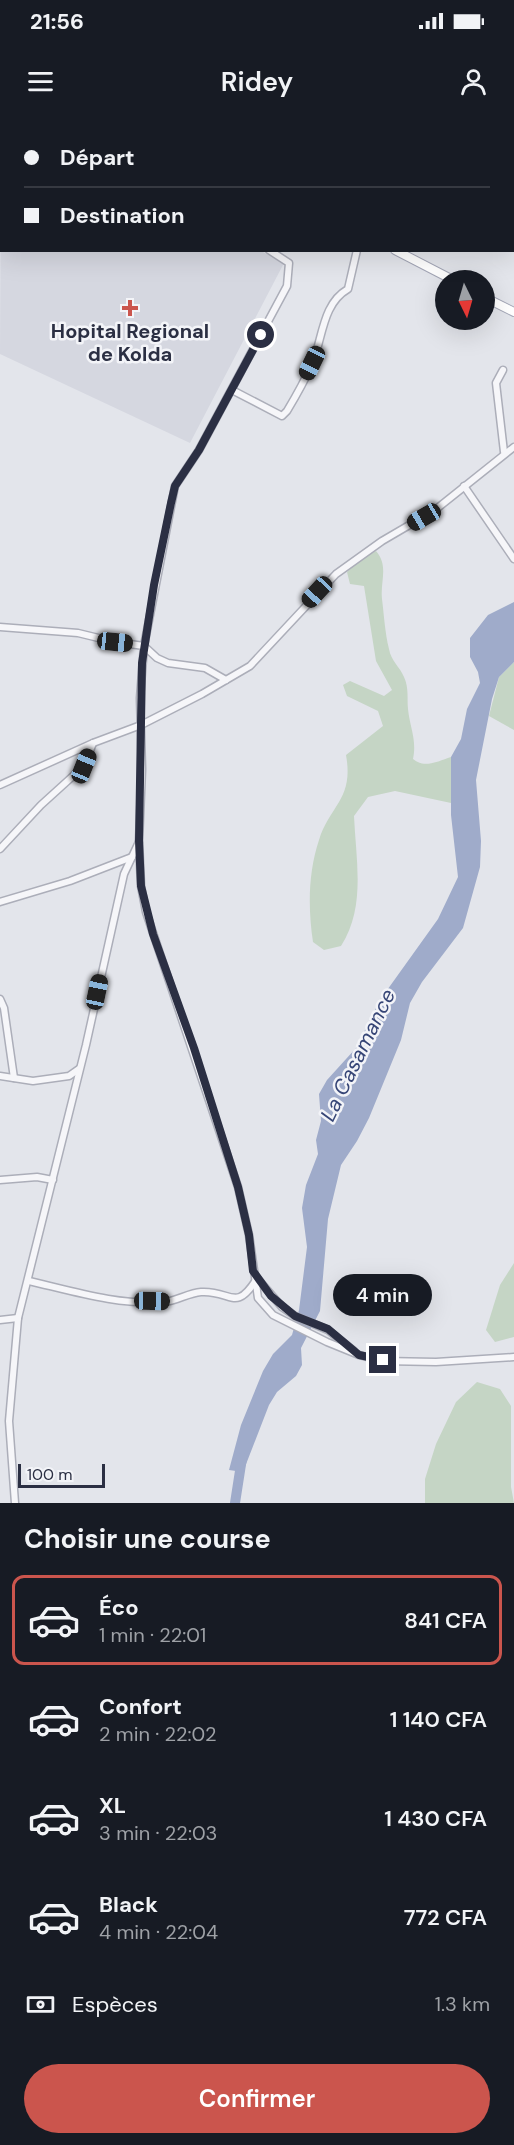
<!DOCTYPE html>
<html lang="fr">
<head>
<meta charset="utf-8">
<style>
  :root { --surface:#171b24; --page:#20242c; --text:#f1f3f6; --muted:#9ea1a6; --line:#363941; --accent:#cb554d }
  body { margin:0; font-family:"DM Sans",sans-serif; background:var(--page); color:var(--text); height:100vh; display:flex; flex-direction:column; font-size:22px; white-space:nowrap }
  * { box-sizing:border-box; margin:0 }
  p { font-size:20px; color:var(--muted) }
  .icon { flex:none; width:33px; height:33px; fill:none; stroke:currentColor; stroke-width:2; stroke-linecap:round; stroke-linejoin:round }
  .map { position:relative; height:1383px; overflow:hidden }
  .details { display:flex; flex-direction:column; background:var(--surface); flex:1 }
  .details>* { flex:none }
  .hud { position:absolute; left:0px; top:0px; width:514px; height:132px; box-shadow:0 6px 24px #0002; display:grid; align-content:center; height:132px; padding:0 24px; background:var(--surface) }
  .needle { width:39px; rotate:175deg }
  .controls { position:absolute; left:435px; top:150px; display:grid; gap:12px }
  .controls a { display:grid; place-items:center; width:60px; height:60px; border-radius:50%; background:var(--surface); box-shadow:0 6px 24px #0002; font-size:30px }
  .scale { position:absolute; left:18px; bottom:15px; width:87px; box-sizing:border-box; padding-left:6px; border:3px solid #2b2f43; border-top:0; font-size:16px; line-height:21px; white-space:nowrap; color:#2b2f43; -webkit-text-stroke:4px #f3f4f8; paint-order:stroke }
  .end { position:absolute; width:27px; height:27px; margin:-14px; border:8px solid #2b2f43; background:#fff; box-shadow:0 0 0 3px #fff }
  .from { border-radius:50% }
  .bubble { position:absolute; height:42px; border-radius:21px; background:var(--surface); box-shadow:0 6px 24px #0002; font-size:20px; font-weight:600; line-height:42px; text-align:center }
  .car { position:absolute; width:18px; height:36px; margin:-18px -9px; border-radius:8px; box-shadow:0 0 4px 2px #0007; background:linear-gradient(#222 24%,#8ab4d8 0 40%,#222 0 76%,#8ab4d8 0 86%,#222 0) }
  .hud b { display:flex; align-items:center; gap:21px; height:57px; font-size:22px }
  .hud b+b { border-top:2px solid var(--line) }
  .hud i { width:15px; height:15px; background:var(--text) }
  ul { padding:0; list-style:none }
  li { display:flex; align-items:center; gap:18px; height:90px; margin:0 12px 9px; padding:0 12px; border:3px solid transparent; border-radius:12px }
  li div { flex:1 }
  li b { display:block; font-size:22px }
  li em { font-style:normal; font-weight:600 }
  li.current { border-color:var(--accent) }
  li>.icon { width:54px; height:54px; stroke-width:1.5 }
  h2 { padding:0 24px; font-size:27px; line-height:72px }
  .pay { display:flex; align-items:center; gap:15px; height:66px; padding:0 24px; font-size:22px }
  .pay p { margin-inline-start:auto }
  .primary-button { display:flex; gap:12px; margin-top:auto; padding:12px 24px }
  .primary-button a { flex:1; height:69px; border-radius:36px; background:var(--accent); color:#fff; font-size:24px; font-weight:600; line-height:69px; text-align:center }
  .status { display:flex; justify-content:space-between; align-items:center; height:42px; padding:0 30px; background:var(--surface); direction:ltr }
  .status svg { height:16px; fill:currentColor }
  header { display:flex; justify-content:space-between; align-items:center; height:78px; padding:0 24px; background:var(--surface); font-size:27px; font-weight:600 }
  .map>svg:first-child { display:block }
  .built { fill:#d5d7e0 }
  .green { fill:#c5d5c5 }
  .water { fill:#9fabca }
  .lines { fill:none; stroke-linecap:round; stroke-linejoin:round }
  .river { stroke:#9fabca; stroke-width:10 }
  .minor-casing { stroke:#acaeb9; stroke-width:9 }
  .major-casing { stroke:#a3a6b6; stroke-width:10 }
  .minor { stroke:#f6f6f9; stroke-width:6 }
  .major { stroke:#fff; stroke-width:8 }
  .route { stroke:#2b2f43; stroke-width:8 }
  .poi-dot { fill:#cb554d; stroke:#f3f4f8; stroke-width:2 }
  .labels { text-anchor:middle; stroke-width:5; stroke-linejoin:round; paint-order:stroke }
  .poi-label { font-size:20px; font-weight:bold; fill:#2b2f43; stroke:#f3f4f8 }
  .water-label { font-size:21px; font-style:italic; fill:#364576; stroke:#f3f4f8 }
</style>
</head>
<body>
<div class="status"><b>21:56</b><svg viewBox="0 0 49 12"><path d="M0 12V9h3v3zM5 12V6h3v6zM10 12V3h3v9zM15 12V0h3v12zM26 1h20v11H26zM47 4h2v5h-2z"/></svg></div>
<header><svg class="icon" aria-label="menu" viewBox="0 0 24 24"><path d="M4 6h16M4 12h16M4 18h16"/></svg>Ridey<svg class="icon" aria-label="person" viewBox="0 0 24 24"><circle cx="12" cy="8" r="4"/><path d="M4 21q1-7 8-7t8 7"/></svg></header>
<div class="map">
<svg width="514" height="1383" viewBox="0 0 514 1383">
  <rect width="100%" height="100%" fill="#e3e5eb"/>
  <path class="built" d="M1 29 2 130H259L284 143 190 323 0 234Z"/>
  <g class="green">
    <path d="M376 431C389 446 380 461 382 479 384 495 385 513 389 529 391 541 400 547 404 557 409 568 407 578 408 589 410 608 417 620 413 639 425 649 438 641 451 637V683L395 671 368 677 354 696C356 741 366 787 341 826L324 830 313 822C308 789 308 753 319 720 330 685 354 679 346 635L383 606 378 591 347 576 343 565 350 561 384 576 392 570 376 541 364 466 350 464 347 452 357 442Z"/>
    <path d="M514 542V610L489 596 499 557Z"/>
    <path d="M514 1143V1217L495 1222 486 1210 500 1165Z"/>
    <path d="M477 1262 500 1269 511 1286V1367L514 1383H425V1359L436 1324 456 1282Z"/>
  </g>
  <path class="water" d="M514 482V542L499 557 492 579 476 660 481 721 480 747 463 808 422 862 410 883 401 920 369 998 357 1021 341 1045 328 1099 320 1191 301 1228 302 1245 296 1256 277 1272 269 1285 243 1352 229 1350 241 1305 263 1251 273 1234 292 1215 299 1190 307 1127 302 1088 306 1065 318 1034 316 1020 321 1001 319 974 327 960 356 928 380 880 438 799 458 757 451 695V637L461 619 467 589 480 563 478 552 470 537V518L488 495Z"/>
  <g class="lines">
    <path class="river" d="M235 1383 242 1338"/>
    <g class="minor-casing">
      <g id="minor">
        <path d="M0 0 8 2"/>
        <path d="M14 2 15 0"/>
        <path d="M382 2V0"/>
        <path d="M0 13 2 10"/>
        <path d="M269 130 289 143 287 166 199 330 175 366 144 526 140 578 142 649 139 721 141 766 146 792 238 1067 249 1115 258 1178 273 1195 327 1222 359 1235 383 1241 436 1242 514 1237"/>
        <path d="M503 250 496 263 504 332"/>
        <path d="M232 270 282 296 287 291C296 276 305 260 312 244 323 218 322 184 348 169L357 130"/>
        <path d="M464 366 514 439"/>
        <path d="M0 507 78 513 115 522 144 526 157 538 168 543 205 548 226 560"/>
        <path d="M0 665 93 623 141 605 202 574 250 546 336 454 382 421 435 390 514 327"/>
        <path d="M0 729 41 685 84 646 93 623"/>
        <path d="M0 782 70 761 132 737"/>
        <path d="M0 879 4 888 14 958"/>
        <path d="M0 956 33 961 69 956 79 949"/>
        <path d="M0 1060 37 1057 53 1060"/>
        <path d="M256 1157 282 1187 295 1196 328 1210 354 1231"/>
        <path d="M29 1161C72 1171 120 1186 165 1182 178 1180 189 1173 201 1172 231 1170 235 1193 256 1160"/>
        <path d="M0 1200 18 1198"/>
        <path d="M15 1383 9 1301 18 1198 86 925 124 754 139 722"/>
      </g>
    </g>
    <g class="major-casing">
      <g id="major">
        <path d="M147 0 150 2"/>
        <path d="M395 130 453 160"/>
        <path d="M484 177 514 192"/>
      </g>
    </g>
    <use href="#minor" class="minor"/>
    <use href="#major" class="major"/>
  </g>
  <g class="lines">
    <path class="route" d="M261 215 199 330 175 366 171 383 154 465 142 543 139 721 141 766 153 814 194 928 238 1067 249 1115 253 1151 271 1176 295 1196 328 1209 359 1235 383 1240"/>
  </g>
  <path class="poi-dot" d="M127 179h6v6h6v6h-6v6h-6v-6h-6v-6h6z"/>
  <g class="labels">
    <g class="poi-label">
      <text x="130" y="218">Hopital Regional<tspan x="130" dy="23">de Kolda</tspan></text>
    </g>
    <g class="water-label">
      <text transform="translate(358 935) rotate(-64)" y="7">La Casamance</text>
    </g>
  </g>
</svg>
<div class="controls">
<a><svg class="needle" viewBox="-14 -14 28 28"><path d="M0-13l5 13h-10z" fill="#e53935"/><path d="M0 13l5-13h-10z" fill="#9ea1a6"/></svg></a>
</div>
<div class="scale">100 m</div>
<i class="end from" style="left:261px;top:215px"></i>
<i class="end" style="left:383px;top:1240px"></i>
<div class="bubble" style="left:333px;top:1154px;width:99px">4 min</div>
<i class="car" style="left:312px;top:243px;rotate:206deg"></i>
<i class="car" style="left:424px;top:397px;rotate:240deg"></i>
<i class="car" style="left:317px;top:472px;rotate:223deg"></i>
<i class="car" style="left:115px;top:522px;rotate:96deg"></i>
<i class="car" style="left:84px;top:646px;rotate:22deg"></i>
<i class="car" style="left:97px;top:872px;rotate:12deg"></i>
<i class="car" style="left:152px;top:1181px;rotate:91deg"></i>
<div class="hud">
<b><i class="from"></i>Départ</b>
<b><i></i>Destination</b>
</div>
</div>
<section class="details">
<h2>Choisir une course</h2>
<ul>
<li class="current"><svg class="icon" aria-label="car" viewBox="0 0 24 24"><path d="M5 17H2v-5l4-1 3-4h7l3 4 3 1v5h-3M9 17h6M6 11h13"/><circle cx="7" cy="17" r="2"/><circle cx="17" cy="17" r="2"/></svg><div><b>Éco</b><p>1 min · 22:01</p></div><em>841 CFA</em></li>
<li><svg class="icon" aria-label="car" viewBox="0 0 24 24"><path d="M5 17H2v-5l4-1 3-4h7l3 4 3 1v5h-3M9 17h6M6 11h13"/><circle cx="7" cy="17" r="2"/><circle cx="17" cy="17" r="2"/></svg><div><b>Confort</b><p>2 min · 22:02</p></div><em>1 140 CFA</em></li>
<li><svg class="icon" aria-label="car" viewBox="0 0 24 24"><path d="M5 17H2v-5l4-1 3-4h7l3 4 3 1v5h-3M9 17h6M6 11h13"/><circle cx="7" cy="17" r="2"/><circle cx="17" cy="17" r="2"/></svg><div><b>XL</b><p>3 min · 22:03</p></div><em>1 430 CFA</em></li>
<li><svg class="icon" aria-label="car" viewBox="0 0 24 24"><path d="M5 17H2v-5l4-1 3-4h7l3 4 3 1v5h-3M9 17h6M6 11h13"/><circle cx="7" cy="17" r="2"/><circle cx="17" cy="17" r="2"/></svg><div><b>Black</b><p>4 min · 22:04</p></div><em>772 CFA</em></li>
</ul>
<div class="pay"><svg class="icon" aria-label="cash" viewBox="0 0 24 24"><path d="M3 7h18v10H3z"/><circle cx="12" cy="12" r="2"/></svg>Espèces<p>1.3 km</p></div>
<div class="primary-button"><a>Confirmer</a></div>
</section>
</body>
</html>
